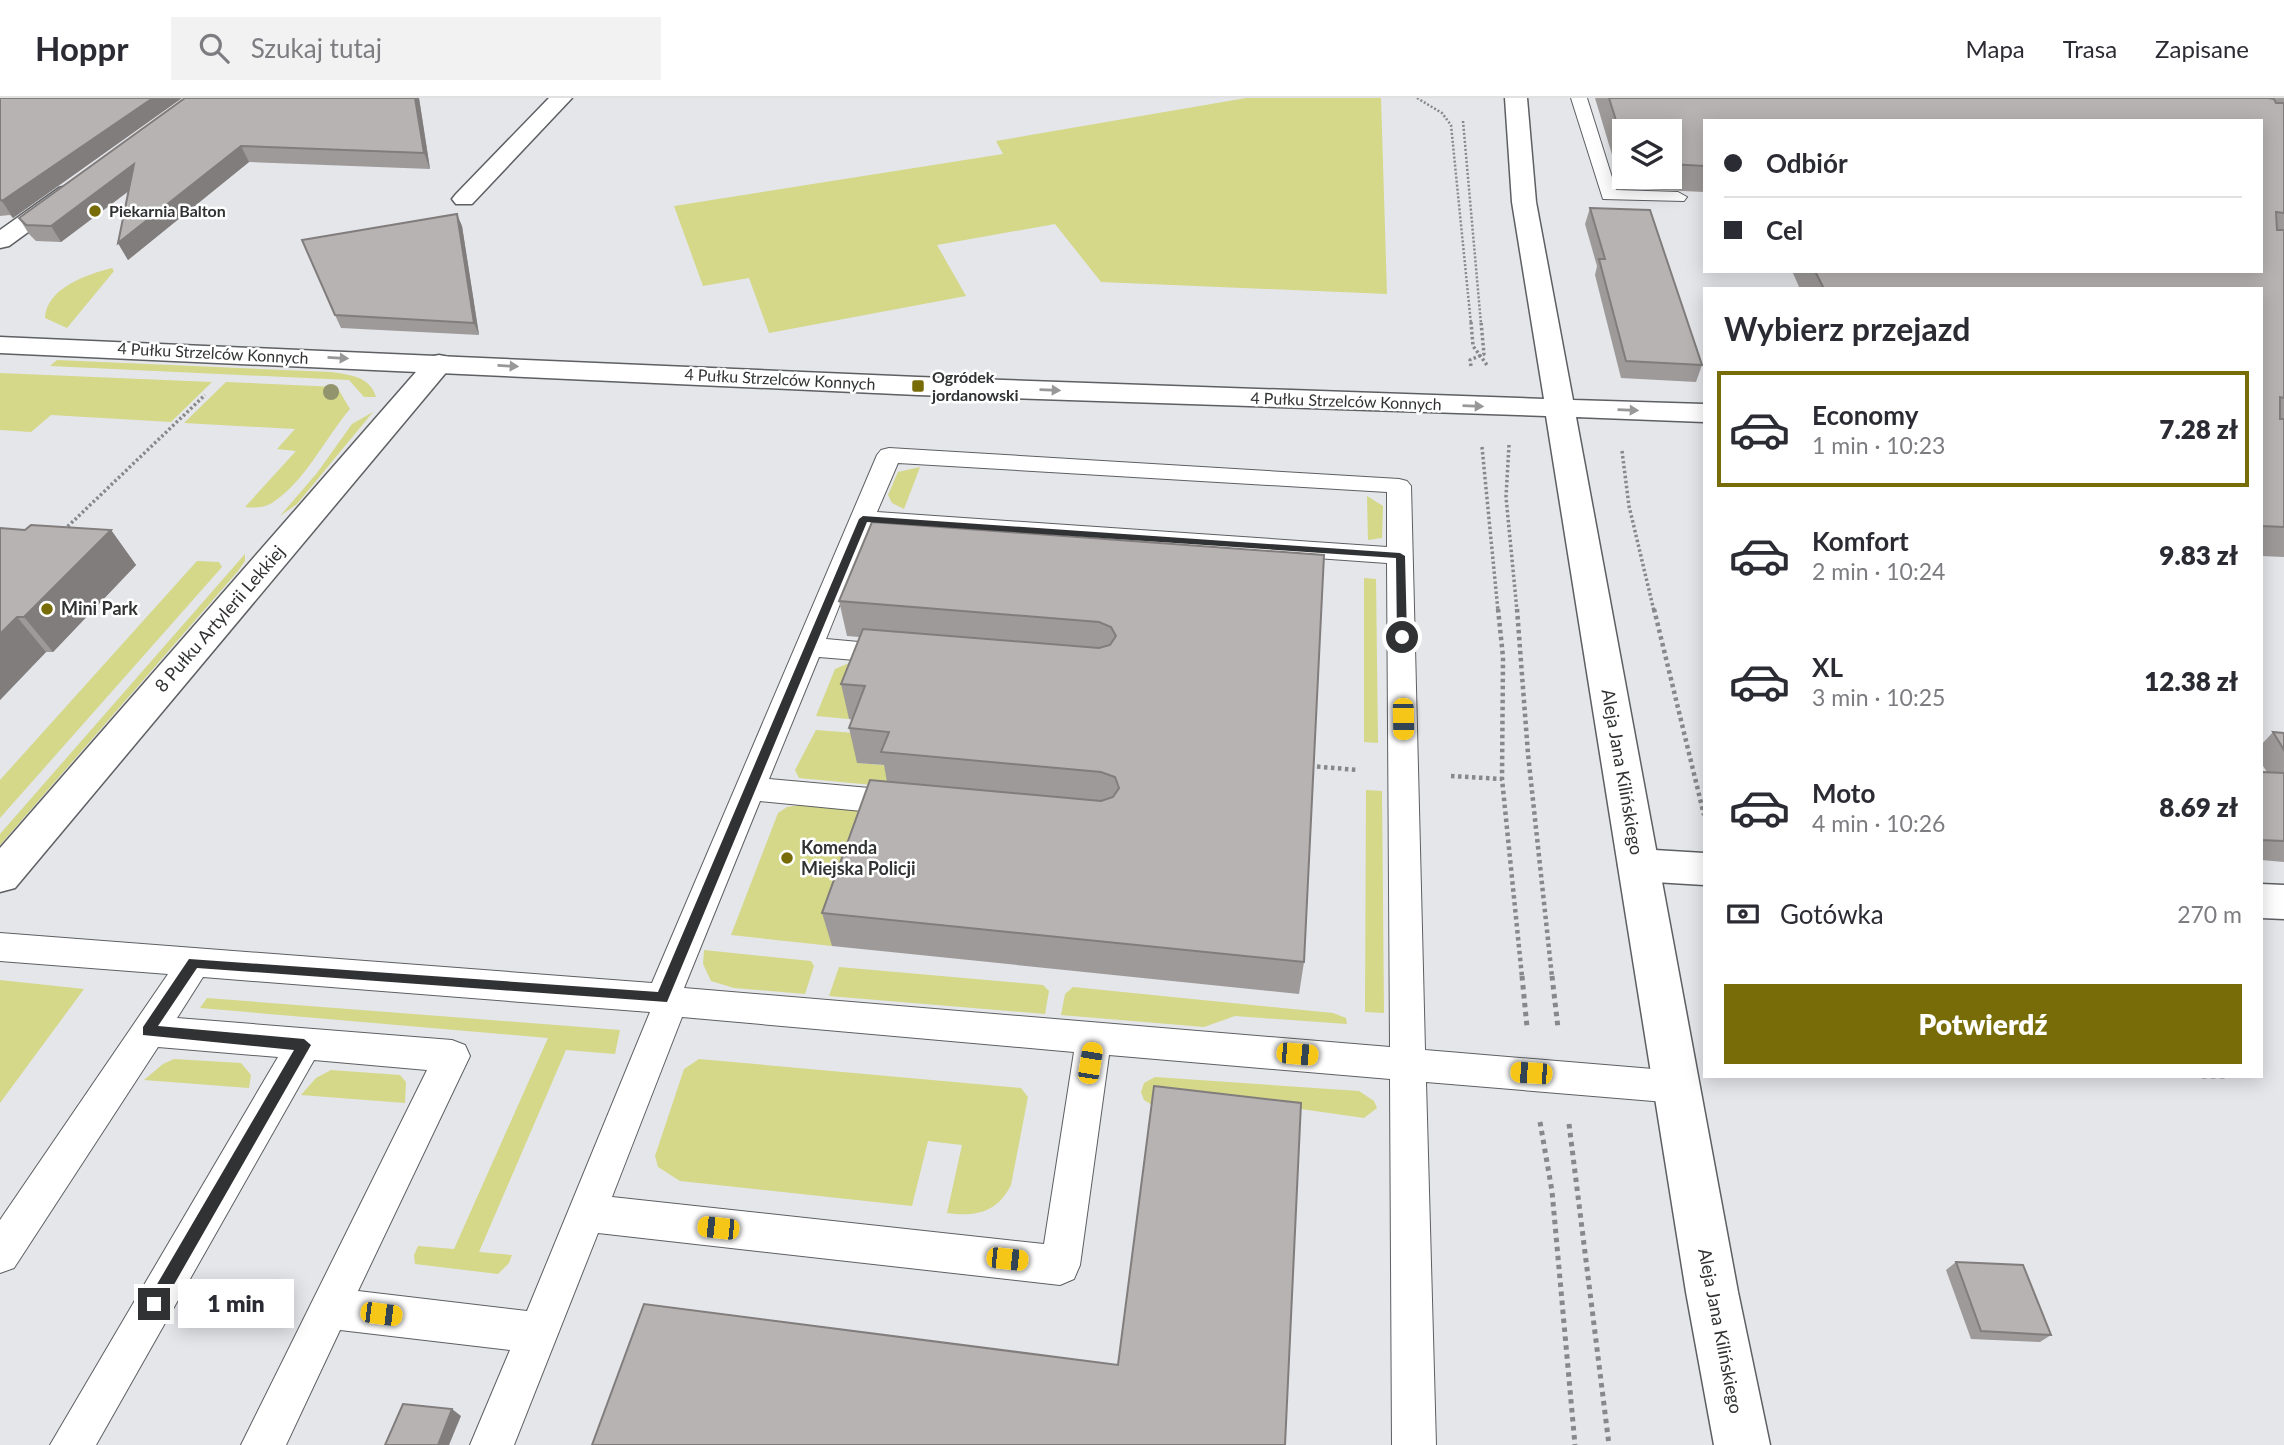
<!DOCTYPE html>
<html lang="pl">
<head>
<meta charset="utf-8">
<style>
  :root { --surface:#fff; --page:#f2f2f3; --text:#2b2b33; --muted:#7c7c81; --line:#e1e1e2; --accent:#776c07 }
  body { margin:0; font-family:Lato,sans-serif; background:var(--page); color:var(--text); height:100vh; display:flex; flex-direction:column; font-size:26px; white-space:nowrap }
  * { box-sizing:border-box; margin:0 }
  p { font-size:23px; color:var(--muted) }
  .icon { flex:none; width:38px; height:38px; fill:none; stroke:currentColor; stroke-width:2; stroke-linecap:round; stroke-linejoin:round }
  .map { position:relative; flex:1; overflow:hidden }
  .side { position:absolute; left:1703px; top:189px; width:560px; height:791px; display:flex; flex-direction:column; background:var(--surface); border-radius:0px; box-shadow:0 4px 18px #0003 }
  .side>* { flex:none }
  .hud { position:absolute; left:1703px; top:21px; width:560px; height:154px; border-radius:0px; box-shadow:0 4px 18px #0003; display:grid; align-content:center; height:154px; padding:0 21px; background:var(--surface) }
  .fabs { position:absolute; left:1612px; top:21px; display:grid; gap:14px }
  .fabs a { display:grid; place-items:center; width:70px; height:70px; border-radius:0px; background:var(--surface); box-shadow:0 4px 18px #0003; font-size:35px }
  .end { position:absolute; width:32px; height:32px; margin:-16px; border:9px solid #313233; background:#fff; box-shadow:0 0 0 4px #fff }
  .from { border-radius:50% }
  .bubble { position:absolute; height:49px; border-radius:0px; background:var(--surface); box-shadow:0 4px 18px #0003; font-size:23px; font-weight:800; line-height:49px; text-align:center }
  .car { position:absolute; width:21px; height:42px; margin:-21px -10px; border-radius:9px; box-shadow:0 0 5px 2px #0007; background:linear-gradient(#f5c518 24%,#345 0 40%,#f5c518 0 76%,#345 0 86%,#f5c518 0) }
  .hud b { display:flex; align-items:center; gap:24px; height:66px; font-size:26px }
  .hud b+b { border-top:2px solid var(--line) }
  .hud i { width:18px; height:18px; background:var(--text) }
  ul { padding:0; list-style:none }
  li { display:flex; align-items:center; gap:21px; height:116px; margin:0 14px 10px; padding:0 7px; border:4px solid transparent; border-radius:0px }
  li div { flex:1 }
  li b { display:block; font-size:26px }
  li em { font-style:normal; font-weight:800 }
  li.on { border-color:var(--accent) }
  li>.icon { width:63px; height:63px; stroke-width:1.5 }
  h2 { padding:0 21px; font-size:32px; line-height:84px }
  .pay { display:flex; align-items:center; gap:18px; height:77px; padding:0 21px; font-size:26px }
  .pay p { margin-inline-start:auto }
  .button { display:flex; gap:14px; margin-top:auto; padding:14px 21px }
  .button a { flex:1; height:80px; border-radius:0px; background:var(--accent); color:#fff; font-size:28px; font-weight:800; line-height:80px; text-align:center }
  header { display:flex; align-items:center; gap:42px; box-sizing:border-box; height:98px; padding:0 35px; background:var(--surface); border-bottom:2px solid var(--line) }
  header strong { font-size:33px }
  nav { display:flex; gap:38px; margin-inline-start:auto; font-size:24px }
  .search { width:490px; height:63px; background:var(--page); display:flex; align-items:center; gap:18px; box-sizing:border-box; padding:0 24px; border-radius:0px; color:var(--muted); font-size:26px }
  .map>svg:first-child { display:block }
  .green { fill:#d4d888 }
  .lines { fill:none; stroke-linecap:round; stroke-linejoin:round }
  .lane-casing { stroke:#5d5f62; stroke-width:2 }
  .street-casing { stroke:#5d5f62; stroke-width:3 }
  .secondary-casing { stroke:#5d5f62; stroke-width:3 }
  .path-far3 { stroke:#86888a; stroke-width:2.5; stroke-dasharray:2 2; stroke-linecap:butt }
  .path-far2 { stroke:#86888a; stroke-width:3.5; stroke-dasharray:2.5 2.5; stroke-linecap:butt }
  .path-far1 { stroke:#86888a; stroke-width:4.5; stroke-dasharray:3.5 3.5; stroke-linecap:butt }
  .path { stroke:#86888a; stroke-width:5; stroke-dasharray:4.5 4.5; stroke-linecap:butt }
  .lane { fill:#fff; fill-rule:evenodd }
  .street { fill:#fff; fill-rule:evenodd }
  .secondary { fill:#fff; fill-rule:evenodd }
  .tree { fill:#92946e }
  .wall { fill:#9e9a9a; fill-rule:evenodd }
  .shaded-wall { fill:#817d7d }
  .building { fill:#b8b3b3; stroke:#817d7d; stroke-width:2 }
  .oneway { fill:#989899 }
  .route { fill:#313233 }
  .poi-dot { fill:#776c07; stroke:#fff; stroke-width:2.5 }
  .labels { text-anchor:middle; stroke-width:5; stroke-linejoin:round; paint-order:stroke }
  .far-poi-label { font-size:16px; font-weight:bold; fill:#313233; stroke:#fff; text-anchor:start }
  .far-street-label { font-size:16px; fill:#313233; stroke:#fff }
  .poi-label { font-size:18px; font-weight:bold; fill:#313233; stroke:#fff; text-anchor:start }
  .street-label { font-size:18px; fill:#313233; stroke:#fff }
</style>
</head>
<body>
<header>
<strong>Hoppr</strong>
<div class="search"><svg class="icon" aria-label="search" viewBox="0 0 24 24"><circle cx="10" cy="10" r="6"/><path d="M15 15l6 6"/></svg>Szukaj tutaj</div>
<nav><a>Mapa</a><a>Trasa</a><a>Zapisane</a></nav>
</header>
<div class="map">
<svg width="2284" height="1347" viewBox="0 0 2284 1347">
  <rect width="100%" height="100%" fill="#e4e6ea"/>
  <g class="green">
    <path d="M1246 0H1381L1387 196 1101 184 1055 126 937 147 966 198 769 235 749 180 703 188 674 108 1003 56 996 43Z"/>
    <path d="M112 170 114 173 67 230 45 220C46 190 88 176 112 170Z"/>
    <path d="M57 262 331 274C350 277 370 278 376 299H364L349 282 50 268Z"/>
    <path d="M0 275 212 284 171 324 51 317 31 334 0 332Z"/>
    <path d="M226 284 337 289 350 311C325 340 305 384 272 405 264 410 254 410 245 409L296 353 277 351 295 331 184 325Z"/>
    <path d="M373 314 297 406 280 418 317 375 352 326Z"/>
    <path d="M920 369 904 411 892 405 888 397 898 374Z"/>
    <path d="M1367 398 1383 408 1382 440 1368 442Z"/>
    <path d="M245 456V463L238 473 0 747V736Z"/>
    <path d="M197 463 219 464 222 469 0 720V682Z"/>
    <path d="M1364 480 1376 481 1378 645 1364 644Z"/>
    <path d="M849 565 1083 585 849 621 816 618 835 571Z"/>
    <path d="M816 632 867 636 858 665 1064 683 1060 705 799 680 795 672Z"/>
    <path d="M1366 692 1382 693 1384 915 1365 914Z"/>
    <path d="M802 707 868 714 832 848 731 837 778 715 787 709Z"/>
    <path d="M704 852 811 863 814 868 805 896 734 890 711 883 703 866Z"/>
    <path d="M839 869 1043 887 1049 893 1045 916 829 898Z"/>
    <path d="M0 882 84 891 0 1005Z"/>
    <path d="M1073 889 1333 915 1346 920 1347 926 1235 918 1204 929 1061 917 1065 896Z"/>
    <path d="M207 900 620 932 615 956 566 952 479 1154 512 1157 509 1165 498 1176 415 1166 414 1157 418 1148 454 1151 548 940 200 910Z"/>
    <path d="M174 961 241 965 251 977 249 990 144 982 163 966Z"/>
    <path d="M699 961 1021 990 1028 999 1011 1087C997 1115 975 1119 947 1115L962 1047 928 1043 912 1108 680 1083 658 1069 655 1058 684 971Z"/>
    <path d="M331 972 400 977 406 984 405 1005 301 997 316 980Z"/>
    <path d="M1155 979 1359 993 1374 1003 1377 1010 1364 1020 1294 1010 1152 1007 1144 1002 1141 994 1144 985Z"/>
  </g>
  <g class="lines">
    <g class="lane-casing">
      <g id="lane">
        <path d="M1571 0H1587L1616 92 1678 94 1687 99 1684 103 1603 101Z"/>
        <path d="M889 350 1399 381 1407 383 1411 388 1425 952 1677 973 1690 978 1695 989 1690 1000 1677 1005 1426 984 1436 1347H1392L1390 981 1109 957 1080 1167 1074 1181 1060 1187 598 1135 514 1347H470L510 1252 340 1232 286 1347H241L427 972 314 962 96 1347H50L278 959 158 949 14 1170 0 1175V1122L168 876 0 863V835L652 885 877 357 881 352ZM898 365 1387 394V449L877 414ZM871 429 1387 465 1390 949 684 890 760 703 903 717 914 713 918 705 914 697 903 693 769 681 819 559 892 565 902 563 906 556 902 549 892 547 826 541ZM203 879 650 914 527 1213 358 1193 470 958 465 947 452 942 177 920ZM682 919 1074 954 1044 1146 612 1099Z"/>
      </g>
    </g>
    <g class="street-casing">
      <g id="street">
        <path d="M549 0H572L472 106H456L452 101 456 96Z"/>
        <path d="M67 88 75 90 79 95 75 100 9 148 0 150V132L59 90Z"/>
        <path d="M439 257 449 259 453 265 449 271 15 790 0 794V750L429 259Z"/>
        <path d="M1638 751 1704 755V787L1638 783 1624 778 1618 767 1624 756Z"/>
        <path d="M2261 786 2284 787V821L2261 820Z"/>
      </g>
    </g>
    <g class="secondary-casing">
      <path id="secondary" d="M1505 0H1527L1536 104 1573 302 1704 306V324L1576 319 1738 1194 1770 1347H1714L1686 1194 1546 318 918 297 0 255V239L918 279 1544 301 1512 104Z"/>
    </g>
    <g class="path-far3">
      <path d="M1417 0 1442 15 1451 27 1471 226"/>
      <path d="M1463 23 1481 226"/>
    </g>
    <g class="path-far2">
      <path d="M1471 224 1473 248 1487 267"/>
      <path d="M1471 268 1470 262 1484 256 1481 224"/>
      <path d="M1509 347 1506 399 1517 513"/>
      <path d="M1482 349 1498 513"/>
      <path d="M1622 353 1629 408 1654 513"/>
      <path d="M64 432 205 297"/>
    </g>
    <g class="path-far1">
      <path d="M1498 511 1503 559 1502 681 1522 879"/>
      <path d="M1517 511 1528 656 1552 879"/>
      <path d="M1654 511 1704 717"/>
      <path d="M1310 668 1358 672"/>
      <path d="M1451 678 1502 681"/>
    </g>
    <g class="path">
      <path d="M1522 878 1527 929"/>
      <path d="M1552 878 1558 930"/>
      <path d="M2202 978H2227"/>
      <path d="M1540 1024 1552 1093 1575 1347"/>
      <path d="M1569 1026 1609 1347"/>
    </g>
    <use href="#lane" class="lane"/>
    <use href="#street" class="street"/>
    <use href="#secondary" class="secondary"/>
  </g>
  <circle class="tree" cx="331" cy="294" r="8"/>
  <g class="wall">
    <path d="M0 0H182L13 120 10 117 0 118Z"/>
    <path d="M185 0H419L430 71 249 64 128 162 118 145 129 93 61 144 36 143 29 136 19 120Z"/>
    <path d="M1595 0H2284V459L2261 458V191H1800L1792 173H2261L1704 23V94L1622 90ZM1624 33H1670V79H1624Z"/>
    <path d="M1590 110 1702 267 1696 284 1621 280 1595 177 1597 168 1585 126Z"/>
    <path d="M462 128 479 237 341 230 335 217Z"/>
    <path d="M25 432H111L136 467 53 554H46L0 602Z"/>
    <path d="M1324 457 1304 864 1299 896 832 848 822 815 887 684 884 667 857 665 849 630 852 622 849 621 841 586 859 539 847 538 839 503Z"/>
    <path d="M2273 634 2284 635V764L2261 762V674H2267L2261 665V647Z"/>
    <path d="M1956 1164 2051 1237 2040 1244 1971 1241 1946 1172Z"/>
  </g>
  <g class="shaded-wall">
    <path d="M153 0H182L13 120 2 103Z"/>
    <path d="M415 0H419L430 71 424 55Z"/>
    <path d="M241 48 249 64 128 162 118 145Z"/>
    <path d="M134 66 143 82 61 144 51 128Z"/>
    <path d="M457 116 462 128 479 237 474 225Z"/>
    <path d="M111 432 136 467 53 554 24 519Z"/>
    <path d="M17 519 46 554 0 602V536Z"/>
    <path d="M452 1311 461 1318 449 1347H438Z"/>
  </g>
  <g class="building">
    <path d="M0 0H153L2 103 0 101Z"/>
    <path d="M185 0H415L424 55 241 48 118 145 134 66 51 128 26 127 19 120Z"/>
    <path d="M1609 0H2268L2274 1 2276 5H2284V115L2276 114 2277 132H2284V300L2280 299V321H2284V429L2261 428V191H1824L1815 173H2261V23H1704V68L1670 66V33H1624V48Z"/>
    <path d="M1590 110 1650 112 1702 267 1626 263 1599 161H1605Z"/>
    <path d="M457 116 474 225 335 217 302 142Z"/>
    <path d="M872 424 1324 457 1304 864 822 815 870 682 1101 703 1113 699 1119 690 1115 679 1101 674 881 654 889 634 849 630 865 588 841 586 863 531 1099 550 1110 547 1116 538 1111 529 1099 524 839 503Z"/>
    <path d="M31 427 111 432 24 519H17L0 536V430L25 432Z"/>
    <path d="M2273 634 2284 635V652Z"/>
    <path d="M2261 674 2284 675V743L2261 742Z"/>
    <path d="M1154 988 1301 1005 1285 1347H592L644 1206 1118 1267Z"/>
    <path d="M1956 1164 2023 1167 2051 1237 1981 1233Z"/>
    <path d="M403 1306 452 1311 438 1347H385Z"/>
  </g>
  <defs><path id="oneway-solid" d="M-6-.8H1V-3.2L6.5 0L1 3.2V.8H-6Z" transform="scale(1.75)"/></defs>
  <g class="oneway">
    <use href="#oneway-solid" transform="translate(338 260) rotate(3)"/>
    <use href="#oneway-solid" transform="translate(508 268) rotate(3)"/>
    <use href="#oneway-solid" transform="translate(1050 292) rotate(2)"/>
    <use href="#oneway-solid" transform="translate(1473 308) rotate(2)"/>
    <use href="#oneway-solid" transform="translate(1628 312) rotate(2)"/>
  </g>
  <path class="route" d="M863 418 1400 455 1405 458 1407 539 1402 543 1397 539 1396 460 867 424 667 904 197 870 158 928 304 941 311 947 160 1211H149V1200L294 952 143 937V929L189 861 658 894 859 421Z"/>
  <g class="poi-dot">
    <circle cx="95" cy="113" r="7"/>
    <rect x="911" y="281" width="14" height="14" rx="3.5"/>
    <circle cx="47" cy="511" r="7"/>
    <circle cx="787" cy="760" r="7"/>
  </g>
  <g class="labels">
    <g class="far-poi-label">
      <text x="109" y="119">Piekarnia Balton</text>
      <text x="932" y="285">Ogródek<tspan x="932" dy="18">jordanowski</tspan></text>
    </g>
    <g class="far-street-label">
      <text transform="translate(213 255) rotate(3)" y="6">4 Pułku Strzelców Konnych</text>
      <text transform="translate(780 281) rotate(3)" y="6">4 Pułku Strzelców Konnych</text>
      <text transform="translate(1346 303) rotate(2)" y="6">4 Pułku Strzelców Konnych</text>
    </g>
    <g class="poi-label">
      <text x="61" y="517">Mini Park</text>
      <text x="801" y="756">Komenda<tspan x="801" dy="21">Miejska Policji</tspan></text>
    </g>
    <g class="street-label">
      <text transform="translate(220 521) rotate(-49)" y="6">8 Pułku Artylerii Lekkiej</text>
      <text transform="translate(1622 674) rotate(80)" y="6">Aleja Jana Kilińskiego</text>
      <text transform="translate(1720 1233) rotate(79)" y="6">Aleja Jana Kilińskiego</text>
    </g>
  </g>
</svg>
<div class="fabs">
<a><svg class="icon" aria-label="layers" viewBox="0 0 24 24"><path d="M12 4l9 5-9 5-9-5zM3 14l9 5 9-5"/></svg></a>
</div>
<i class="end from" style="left:1402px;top:539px"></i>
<i class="end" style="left:154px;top:1206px"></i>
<div class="bubble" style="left:178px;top:1181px;width:116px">1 min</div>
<i class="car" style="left:1403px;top:621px;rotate:179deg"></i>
<i class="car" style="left:1297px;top:956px;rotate:95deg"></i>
<i class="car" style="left:1090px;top:965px;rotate:9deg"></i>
<i class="car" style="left:1531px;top:975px;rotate:274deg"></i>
<i class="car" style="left:718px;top:1130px;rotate:276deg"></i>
<i class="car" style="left:1007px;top:1161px;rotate:96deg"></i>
<i class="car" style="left:381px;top:1216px;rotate:97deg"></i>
<div class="hud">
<b><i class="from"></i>Odbiór</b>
<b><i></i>Cel</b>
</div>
<section class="side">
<h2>Wybierz przejazd</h2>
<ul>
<li class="on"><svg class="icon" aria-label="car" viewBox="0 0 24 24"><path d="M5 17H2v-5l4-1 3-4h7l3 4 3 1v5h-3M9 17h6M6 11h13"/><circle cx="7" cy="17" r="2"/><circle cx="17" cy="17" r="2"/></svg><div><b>Economy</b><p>1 min · 10:23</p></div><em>7.28 zł</em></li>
<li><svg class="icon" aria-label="car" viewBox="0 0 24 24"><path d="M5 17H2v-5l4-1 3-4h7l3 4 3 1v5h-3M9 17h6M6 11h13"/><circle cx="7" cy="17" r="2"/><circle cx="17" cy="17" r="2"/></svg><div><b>Komfort</b><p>2 min · 10:24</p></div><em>9.83 zł</em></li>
<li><svg class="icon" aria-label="car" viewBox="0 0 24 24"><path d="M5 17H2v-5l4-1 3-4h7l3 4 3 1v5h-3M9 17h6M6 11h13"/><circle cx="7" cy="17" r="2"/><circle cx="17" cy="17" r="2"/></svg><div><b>XL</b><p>3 min · 10:25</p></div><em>12.38 zł</em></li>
<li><svg class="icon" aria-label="car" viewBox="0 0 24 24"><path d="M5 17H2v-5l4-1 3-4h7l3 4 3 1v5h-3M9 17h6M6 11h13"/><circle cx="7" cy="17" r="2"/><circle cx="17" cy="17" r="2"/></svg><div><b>Moto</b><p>4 min · 10:26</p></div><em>8.69 zł</em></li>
</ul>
<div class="pay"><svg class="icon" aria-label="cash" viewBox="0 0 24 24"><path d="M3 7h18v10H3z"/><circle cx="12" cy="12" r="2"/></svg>Gotówka<p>270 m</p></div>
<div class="button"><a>Potwierdź</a></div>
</section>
</div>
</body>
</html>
